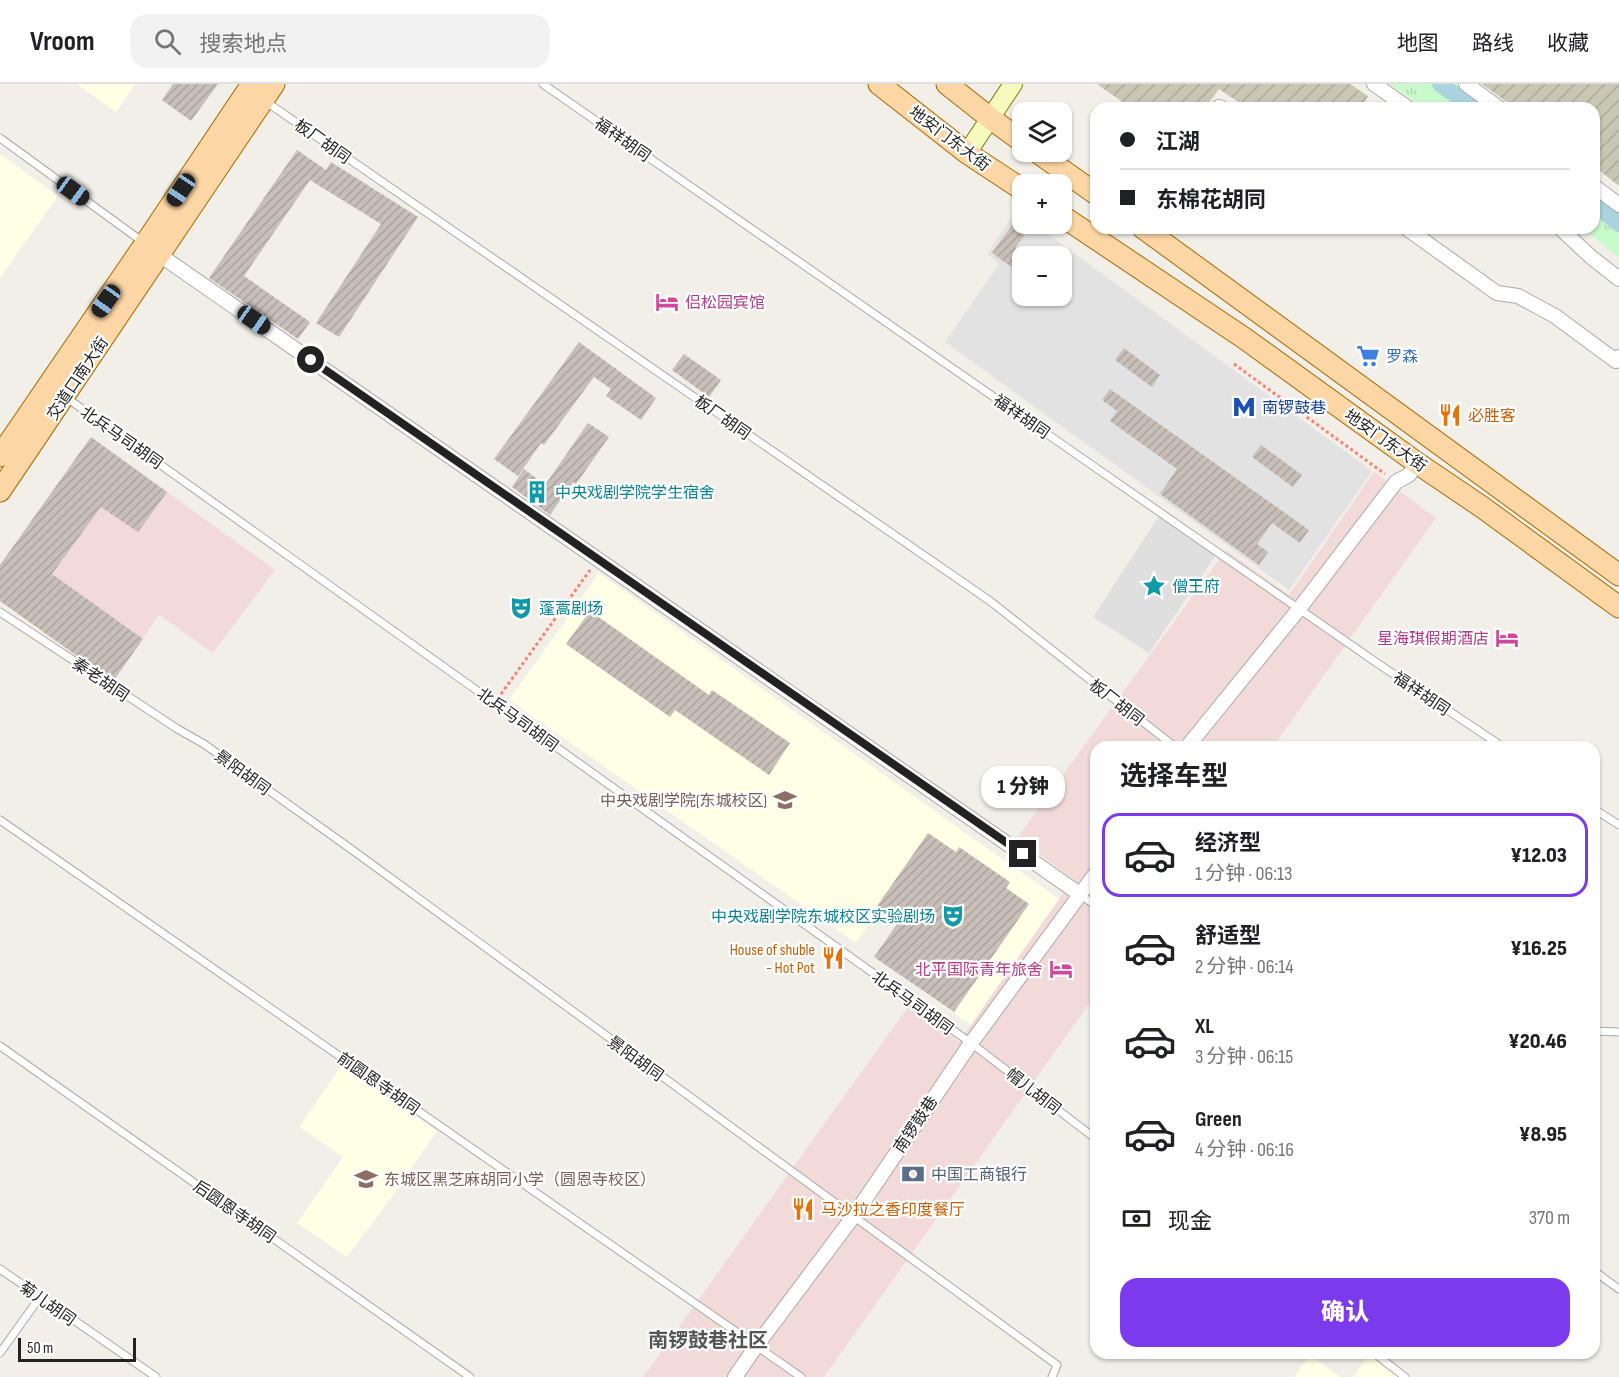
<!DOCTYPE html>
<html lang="zh">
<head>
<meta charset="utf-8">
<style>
  :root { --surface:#fff; --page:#f2f2f2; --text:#202124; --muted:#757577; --line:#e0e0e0; --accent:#7c3aed }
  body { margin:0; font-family:"Sofia Sans Condensed","Noto Sans SC",sans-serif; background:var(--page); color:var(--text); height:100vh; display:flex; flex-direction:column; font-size:22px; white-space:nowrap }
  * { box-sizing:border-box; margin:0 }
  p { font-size:20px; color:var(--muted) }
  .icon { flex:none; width:33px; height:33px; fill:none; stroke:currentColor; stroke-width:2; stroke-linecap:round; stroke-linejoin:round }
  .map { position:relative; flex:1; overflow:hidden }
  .sheet { position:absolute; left:1090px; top:657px; width:510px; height:618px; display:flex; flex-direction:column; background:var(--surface); border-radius:18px; box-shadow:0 2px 4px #0004 }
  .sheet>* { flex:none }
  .banner { position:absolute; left:1090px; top:18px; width:510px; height:132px; border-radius:18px; box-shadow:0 2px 4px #0004; display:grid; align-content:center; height:132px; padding:0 30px; background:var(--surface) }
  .buttons { position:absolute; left:1012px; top:18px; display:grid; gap:12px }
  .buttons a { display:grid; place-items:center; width:60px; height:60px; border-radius:12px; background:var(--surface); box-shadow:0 2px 4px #0004; font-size:30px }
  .scale { position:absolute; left:18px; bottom:15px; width:118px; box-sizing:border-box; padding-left:6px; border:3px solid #222; border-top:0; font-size:16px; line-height:21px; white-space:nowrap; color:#222; -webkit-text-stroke:4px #fff; paint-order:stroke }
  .end { position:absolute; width:27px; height:27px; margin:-14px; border:8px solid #222; background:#fff; box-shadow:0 0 0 3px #fff }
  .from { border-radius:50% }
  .bubble { position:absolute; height:42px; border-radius:18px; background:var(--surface); box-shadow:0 2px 4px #0004; font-size:20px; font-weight:800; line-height:42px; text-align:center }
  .car { position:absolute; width:18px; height:36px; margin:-18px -9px; border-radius:8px; box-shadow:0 0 4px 2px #0007; background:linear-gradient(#222 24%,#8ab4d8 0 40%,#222 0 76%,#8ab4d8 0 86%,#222 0) }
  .banner b { display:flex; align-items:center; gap:21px; height:57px; font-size:22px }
  .banner b+b { border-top:2px solid var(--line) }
  .banner i { width:15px; height:15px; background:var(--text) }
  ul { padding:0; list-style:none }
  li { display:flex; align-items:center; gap:18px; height:84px; margin:0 12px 9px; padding:0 18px; border:3px solid transparent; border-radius:18px }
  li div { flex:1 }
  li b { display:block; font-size:22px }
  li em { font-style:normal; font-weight:800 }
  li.on { border-color:var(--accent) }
  li>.icon { width:54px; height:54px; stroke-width:1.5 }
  h2 { padding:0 30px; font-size:27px; line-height:72px }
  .pay { display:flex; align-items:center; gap:15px; height:66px; padding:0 30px; font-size:22px }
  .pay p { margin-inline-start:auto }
  .primary-button { display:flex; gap:12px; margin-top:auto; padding:12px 30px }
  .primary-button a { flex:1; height:69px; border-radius:18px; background:var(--accent); color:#fff; font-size:24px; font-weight:800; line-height:69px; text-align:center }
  header { display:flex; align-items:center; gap:36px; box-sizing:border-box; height:84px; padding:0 30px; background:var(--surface); border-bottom:2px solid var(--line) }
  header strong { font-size:28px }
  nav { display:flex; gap:33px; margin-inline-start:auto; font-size:21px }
  .search { width:420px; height:54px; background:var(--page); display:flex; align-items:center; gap:15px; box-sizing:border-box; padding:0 21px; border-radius:18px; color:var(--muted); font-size:22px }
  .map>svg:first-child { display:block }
  .residential { fill:#e0dfdf }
  .commercial { fill:#f2dad9 }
  .education { fill:#ffffe5 }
  .construction { fill:url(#construction-furrows) }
  .park { fill:url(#park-tufts) }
  .parking { fill:#e2e2e2; fill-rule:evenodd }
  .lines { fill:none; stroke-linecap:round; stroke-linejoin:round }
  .canal { stroke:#aad3df; stroke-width:16 }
  .building { fill:url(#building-hatch) }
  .lane-casing { stroke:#a9a9a9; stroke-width:9 }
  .street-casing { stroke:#a9a9a9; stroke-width:16 }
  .secondary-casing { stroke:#707d05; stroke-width:20 }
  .primary-casing { stroke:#a06b00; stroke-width:23 }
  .path { stroke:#fa8072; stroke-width:3; stroke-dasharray:3 3; stroke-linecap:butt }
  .lane { stroke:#fff; stroke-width:7 }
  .street { stroke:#fff; stroke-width:14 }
  .secondary { stroke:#f7fabf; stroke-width:18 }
  .primary { stroke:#fcd6a4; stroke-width:21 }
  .route { stroke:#222; stroke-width:8 }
  .labels { text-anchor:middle; stroke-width:4.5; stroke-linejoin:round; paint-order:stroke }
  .street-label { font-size:16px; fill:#222; stroke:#fff }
  .hotel-label { font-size:16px; fill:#b23c85; stroke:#fff; text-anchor:end }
  .shop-label { font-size:16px; fill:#366cbe; stroke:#fff; text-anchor:start }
  .transit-label { font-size:16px; fill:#164399; stroke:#fff; text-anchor:start }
  .food-label { font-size:16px; fill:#c56008; stroke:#fff; text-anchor:start }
  .culture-label { font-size:16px; fill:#0d838f; stroke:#fff; text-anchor:start }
  .education-label { font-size:16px; fill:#785e54; stroke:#fff; text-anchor:end }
  .service-label { font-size:16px; fill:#4e5e75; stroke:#fff; text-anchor:start }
  .quarter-label { font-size:20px; font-weight:bold; fill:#555; stroke:#fff }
</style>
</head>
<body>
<header>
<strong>Vroom</strong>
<div class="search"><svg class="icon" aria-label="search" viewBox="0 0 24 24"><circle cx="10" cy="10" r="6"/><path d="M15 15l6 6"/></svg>搜索地点</div>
<nav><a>地图</a><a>路线</a><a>收藏</a></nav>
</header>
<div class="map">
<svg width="1619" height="1293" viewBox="0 0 1619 1293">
  <defs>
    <pattern id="construction-furrows" width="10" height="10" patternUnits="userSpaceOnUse" patternTransform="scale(1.5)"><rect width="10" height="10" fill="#c7c7b4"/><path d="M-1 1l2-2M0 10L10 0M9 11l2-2" fill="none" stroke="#abab9a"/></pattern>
    <pattern id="park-tufts" width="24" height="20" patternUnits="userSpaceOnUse" patternTransform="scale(1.5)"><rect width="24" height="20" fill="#c8facc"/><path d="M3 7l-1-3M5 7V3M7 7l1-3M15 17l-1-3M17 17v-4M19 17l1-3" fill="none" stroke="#acd6af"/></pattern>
    <pattern id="building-hatch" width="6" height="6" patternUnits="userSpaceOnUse" patternTransform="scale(1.5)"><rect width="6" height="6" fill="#c7bfb8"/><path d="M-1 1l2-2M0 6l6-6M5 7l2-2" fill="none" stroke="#aba49e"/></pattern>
  </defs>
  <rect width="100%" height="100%" fill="#f2efe9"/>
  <path class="residential" d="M1159 432 1216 471 1149 569 1093 533Z"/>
  <g class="commercial">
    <path d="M91 353 275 486 213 569 159 531 113 598 0 517V481Z"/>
    <path d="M1374 388 1436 434 1273 663H1096V910L824 1293H643L908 923 959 958 1073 795 1017 754 1226 466 1289 511Z"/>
  </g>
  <g class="education">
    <path d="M77 0H135L116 28Z"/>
    <path d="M0 70 58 112 0 194Z"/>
    <path d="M599 489 1059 815 971 941 874 873 895 843 877 830 856 859 509 616Z"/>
    <path d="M341 982 437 1047 389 1117 347 1173 297 1139 343 1073 299 1043Z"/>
    <path d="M1310 1271 1340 1293H1294Z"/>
    <path d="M1369 1271 1400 1293H1353Z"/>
  </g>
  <g class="construction">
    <path d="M1097 0H1350L1368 12 1361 24H1247L1219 5 1205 24H1131Z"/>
    <path d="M1482 0H1619V102L1595 83 1594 24H1515Z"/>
  </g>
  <g class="park">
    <path d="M1390 0H1456L1490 24H1424Z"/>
    <path d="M1595 106 1619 125V174L1582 144H1594Z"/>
  </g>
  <path class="parking" d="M1016 126 1023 131V140H1034L1372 387 1289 506 945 258 999 180 987 170ZM1023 172H1062V212H1023Z"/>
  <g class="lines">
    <g class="canal">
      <path d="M1440 0 1473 24"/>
      <path d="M1594 120 1619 140"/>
    </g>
  </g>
  <g class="building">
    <path d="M173 0H218L191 37 162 16Z"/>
    <path d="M297 66 326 86 331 78 418 133 339 253 316 239 381 140 310 96 244 192 310 238 298 255 209 194Z"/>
    <path d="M1019 131 1023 134V140L1032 141 1015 164 1023 170V191L992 169Z"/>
    <path d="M579 258 656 314 641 336 606 312 611 305 594 293 544 361 541 359 518 392 494 375Z"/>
    <path d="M1124 264 1160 291 1152 303 1115 276Z"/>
    <path d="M684 270 721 296 709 313 672 286Z"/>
    <path d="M1110 305 1309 446 1300 459 1272 439 1257 460 1268 468 1259 481 1160 410 1177 385 1110 337 1117 327 1102 316Z"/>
    <path d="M588 339 609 353 576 400 573 398 550 431 512 403 524 385 545 401Z"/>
    <path d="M91 353 167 408 138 448 101 423 52 490 143 555 114 596 73 569 0 517V481Z"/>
    <path d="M1261 361 1302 391 1293 403 1252 373Z"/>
    <path d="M590 527 709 611 712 606 790 659 769 691 675 626 670 633 566 560Z"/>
    <path d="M928 749 956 768 959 763 1010 798 1006 804 1029 820 954 928 874 873 897 840 875 825Z"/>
  </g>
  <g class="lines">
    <g class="lane-casing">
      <g id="lane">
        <path d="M543 0 1377 579 1503 663"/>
        <path d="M265 17 990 517 1175 663"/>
        <path d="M0 54 143 158"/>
        <path d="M67 314 971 959 1096 1055"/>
        <path d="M0 528 176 644 204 660 351 765 1057 1281 1052 1293"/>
        <path d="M1594 725 1619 741"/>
        <path d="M0 736 801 1293"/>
        <path d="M1081 811 1096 822"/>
        <path d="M1594 947 1619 948"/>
        <path d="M0 962 470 1293"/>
        <path d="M0 1185 156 1293"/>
        <path d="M1594 1187 1619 1205"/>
        <path d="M0 1269 40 1213"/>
        <path d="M1374 1269 1405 1293"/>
      </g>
    </g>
    <g class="street-casing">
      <g id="street">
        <path d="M1374 0 1408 24"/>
        <path d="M1466 0 1499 24"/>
        <path d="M1218 24 1219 23 1222 24"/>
        <path d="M1594 102 1619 121"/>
        <path d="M1406 144 1497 209 1518 212 1555 232 1616 277 1619 273"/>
        <path d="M1560 144 1591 173 1619 195"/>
        <path d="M154 167 1081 811"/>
        <path d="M1187 663 1299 525 1396 398 1409 391 1417 379"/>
        <path d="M735 1293 757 1261 853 1133 971 959 1096 789"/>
      </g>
    </g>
    <g class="secondary-casing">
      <path id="secondary" d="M967 69 1013 0"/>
    </g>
    <g class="primary-casing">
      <g id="primary">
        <path d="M879 0 967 69 1023 106"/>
        <path d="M947 0 990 34 1023 58"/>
        <path d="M1037 68 1096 110"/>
        <path d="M1062 132 1244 254 1417 379 1482 423 1619 523"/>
        <path d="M1143 144 1619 491"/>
        <path d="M0 372 145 160 252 0"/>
        <path d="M0 407 274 0"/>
      </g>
    </g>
    <g class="path">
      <path d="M1234 280 1385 390"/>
      <path d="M501 610 590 486"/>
    </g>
    <use href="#lane" class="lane"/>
    <use href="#street" class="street"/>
    <use href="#secondary" class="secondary"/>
    <use href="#primary" class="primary"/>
  </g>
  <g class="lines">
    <path class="route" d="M311 276 1023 770"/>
  </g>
  <defs>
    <g id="hotel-bare" transform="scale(1.8)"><path d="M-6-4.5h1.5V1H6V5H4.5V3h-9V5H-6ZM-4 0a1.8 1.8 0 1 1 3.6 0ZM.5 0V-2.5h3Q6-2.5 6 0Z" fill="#d1479c" stroke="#fff" stroke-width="2.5" paint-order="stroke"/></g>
    <g id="supermarket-bare" transform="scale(1.8)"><path d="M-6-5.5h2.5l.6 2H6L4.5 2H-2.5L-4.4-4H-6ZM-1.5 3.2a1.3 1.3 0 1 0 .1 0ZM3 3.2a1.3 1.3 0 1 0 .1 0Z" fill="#3f7fe0" stroke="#fff" stroke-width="2.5" paint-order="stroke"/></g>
    <g id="metro-bare" transform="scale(1.8)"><path d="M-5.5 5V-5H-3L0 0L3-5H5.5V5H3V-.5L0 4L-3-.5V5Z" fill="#1a4fb4" stroke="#fff" stroke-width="2.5" paint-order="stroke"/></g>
    <g id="restaurant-bare" transform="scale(1.8)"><path d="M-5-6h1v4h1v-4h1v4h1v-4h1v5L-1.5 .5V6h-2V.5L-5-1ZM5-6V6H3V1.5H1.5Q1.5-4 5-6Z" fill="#e8710a" stroke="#fff" stroke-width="2.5" paint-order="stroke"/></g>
    <g id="building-bare" transform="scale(1.8)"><path d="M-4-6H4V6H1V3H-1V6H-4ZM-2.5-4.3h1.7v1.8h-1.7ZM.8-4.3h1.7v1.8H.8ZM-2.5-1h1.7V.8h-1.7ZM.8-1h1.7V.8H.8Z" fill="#0f9aa8" stroke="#fff" stroke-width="2.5" paint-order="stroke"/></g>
    <g id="sight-bare" transform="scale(1.8)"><path d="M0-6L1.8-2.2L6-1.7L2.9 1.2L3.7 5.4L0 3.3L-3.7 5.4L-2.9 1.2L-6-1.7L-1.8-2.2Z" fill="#0f9aa8" stroke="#fff" stroke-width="2.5" paint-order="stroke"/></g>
    <g id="theatre-bare" transform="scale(1.8)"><path d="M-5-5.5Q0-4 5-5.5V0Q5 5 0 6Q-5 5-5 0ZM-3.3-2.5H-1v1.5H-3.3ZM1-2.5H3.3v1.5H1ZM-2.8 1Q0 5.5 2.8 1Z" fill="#0f9aa8" stroke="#fff" stroke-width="2.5" paint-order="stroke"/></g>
    <g id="university-bare" transform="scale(1.8)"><path d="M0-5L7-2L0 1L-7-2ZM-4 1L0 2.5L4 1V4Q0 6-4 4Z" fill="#8d6e63" stroke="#fff" stroke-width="2.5" paint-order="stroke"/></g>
    <g id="bank-bare" transform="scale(1.8)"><path d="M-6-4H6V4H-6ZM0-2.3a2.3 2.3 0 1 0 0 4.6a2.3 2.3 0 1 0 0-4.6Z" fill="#5c6f8a" stroke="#fff" stroke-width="2.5" paint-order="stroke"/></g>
    <g id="school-bare" transform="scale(1.8)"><path d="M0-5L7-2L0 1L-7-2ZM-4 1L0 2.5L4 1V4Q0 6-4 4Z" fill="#8d6e63" stroke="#fff" stroke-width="2.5" paint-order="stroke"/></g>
  </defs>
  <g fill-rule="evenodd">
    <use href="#hotel-bare" x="667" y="218"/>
    <use href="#supermarket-bare" x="1368" y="272"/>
    <use href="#metro-bare" x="1244" y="323"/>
    <use href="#restaurant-bare" x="1450" y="331"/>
    <use href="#building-bare" x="537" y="408"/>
    <use href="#sight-bare" x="1154" y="502"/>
    <use href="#theatre-bare" x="521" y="524"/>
    <use href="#hotel-bare" x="1507" y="554"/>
    <use href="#university-bare" x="785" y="716"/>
    <use href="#theatre-bare" x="953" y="832"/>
    <use href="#restaurant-bare" x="833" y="874"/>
    <use href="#hotel-bare" x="1061" y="885"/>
    <use href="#bank-bare" x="913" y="1090"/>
    <use href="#school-bare" x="366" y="1095"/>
    <use href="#restaurant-bare" x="803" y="1125"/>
  </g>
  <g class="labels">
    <g class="street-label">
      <text transform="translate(950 54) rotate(37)" y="6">地安门东大街</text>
      <text transform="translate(623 55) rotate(35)" y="6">福祥胡同</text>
      <text transform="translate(323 57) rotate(35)" y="6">板厂胡同</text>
      <text transform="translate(77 294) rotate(-56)" y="6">交道口南大街</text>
      <text transform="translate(1022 332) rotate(35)" y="6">福祥胡同</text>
      <text transform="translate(723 333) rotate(35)" y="6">板厂胡同</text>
      <text transform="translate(122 353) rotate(35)" y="6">北兵马司胡同</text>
      <text transform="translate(1386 356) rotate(35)" y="6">地安门东大街</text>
      <text transform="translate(101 595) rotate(34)" y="6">秦老胡同</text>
      <text transform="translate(1422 609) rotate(34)" y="6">福祥胡同</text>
      <text transform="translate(1117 618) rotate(38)" y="6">板厂胡同</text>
      <text transform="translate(518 635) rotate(36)" y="6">北兵马司胡同</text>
      <text transform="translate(243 688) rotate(36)" y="6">景阳胡同</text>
      <text transform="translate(913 918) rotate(36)" y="6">北兵马司胡同</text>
      <text transform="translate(636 974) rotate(36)" y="6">景阳胡同</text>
      <text transform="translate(379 999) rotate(35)" y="6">前圆恩寺胡同</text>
      <text transform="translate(1034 1007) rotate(38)" y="6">帽儿胡同</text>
      <text transform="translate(915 1040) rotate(-56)" y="6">南锣鼓巷</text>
      <text transform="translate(235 1127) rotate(35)" y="6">后圆恩寺胡同</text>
      <text transform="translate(48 1219) rotate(35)" y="6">菊儿胡同</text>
    </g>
    <g class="hotel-label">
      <text x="685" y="224" text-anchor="start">侣松园宾馆</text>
      <text x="1489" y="560">星海琪假期酒店</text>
      <text x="1043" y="891">北平国际青年旅舍</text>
    </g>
    <g class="shop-label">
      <text x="1386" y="278">罗森</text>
    </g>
    <g class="transit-label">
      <text x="1262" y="329">南锣鼓巷</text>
    </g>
    <g class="food-label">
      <text x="1468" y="337">必胜客</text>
      <text x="815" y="871" text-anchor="end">House of shuble<tspan x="815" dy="18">- Hot Pot</tspan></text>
      <text x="821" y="1131">马沙拉之香印度餐厅</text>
    </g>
    <g class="culture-label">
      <text x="555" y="414">中央戏剧学院学生宿舍</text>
      <text x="1172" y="508">僧王府</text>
      <text x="539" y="530">蓬蒿剧场</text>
      <text x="935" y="838" text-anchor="end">中央戏剧学院东城校区实验剧场</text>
    </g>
    <g class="education-label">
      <text x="767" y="722">中央戏剧学院(东城校区)</text>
      <text x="384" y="1101" text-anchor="start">东城区黑芝麻胡同小学（圆恩寺校区）</text>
    </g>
    <g class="service-label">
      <text x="931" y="1096">中国工商银行</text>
    </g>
    <g class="quarter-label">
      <text x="708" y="1263">南锣鼓巷社区</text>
    </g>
  </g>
</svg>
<div class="buttons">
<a><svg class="icon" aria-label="layers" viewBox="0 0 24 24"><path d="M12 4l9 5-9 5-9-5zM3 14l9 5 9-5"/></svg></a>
<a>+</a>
<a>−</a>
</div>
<div class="scale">50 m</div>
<i class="end from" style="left:311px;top:276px"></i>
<i class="end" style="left:1023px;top:770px"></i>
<div class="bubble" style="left:981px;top:682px;width:84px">1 分钟</div>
<i class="car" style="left:181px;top:106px;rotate:214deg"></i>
<i class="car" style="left:73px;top:107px;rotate:126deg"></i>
<i class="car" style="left:106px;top:217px;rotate:215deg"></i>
<i class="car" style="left:254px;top:236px;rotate:125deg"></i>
<div class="banner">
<b><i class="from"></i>江湖</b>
<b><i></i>东棉花胡同</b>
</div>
<section class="sheet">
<h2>选择车型</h2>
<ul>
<li class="on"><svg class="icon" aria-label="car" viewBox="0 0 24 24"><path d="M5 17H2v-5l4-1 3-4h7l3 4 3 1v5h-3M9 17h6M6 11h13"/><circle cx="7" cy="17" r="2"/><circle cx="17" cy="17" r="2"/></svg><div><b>经济型</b><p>1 分钟 · 06:13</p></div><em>¥12.03</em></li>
<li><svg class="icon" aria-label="car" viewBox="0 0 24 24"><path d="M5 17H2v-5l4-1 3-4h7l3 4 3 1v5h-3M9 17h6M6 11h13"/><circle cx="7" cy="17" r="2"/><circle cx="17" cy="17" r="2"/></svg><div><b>舒适型</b><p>2 分钟 · 06:14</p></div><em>¥16.25</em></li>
<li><svg class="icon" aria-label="car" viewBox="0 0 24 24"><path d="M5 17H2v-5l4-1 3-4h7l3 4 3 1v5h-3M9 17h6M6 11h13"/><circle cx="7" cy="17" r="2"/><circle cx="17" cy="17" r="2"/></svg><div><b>XL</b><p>3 分钟 · 06:15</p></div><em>¥20.46</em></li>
<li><svg class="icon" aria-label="car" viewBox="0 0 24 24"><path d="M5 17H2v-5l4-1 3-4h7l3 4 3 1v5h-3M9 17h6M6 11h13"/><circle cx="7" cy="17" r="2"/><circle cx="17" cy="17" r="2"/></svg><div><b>Green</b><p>4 分钟 · 06:16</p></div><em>¥8.95</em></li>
</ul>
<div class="pay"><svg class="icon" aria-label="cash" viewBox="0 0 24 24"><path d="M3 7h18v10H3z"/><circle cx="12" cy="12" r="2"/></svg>现金<p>370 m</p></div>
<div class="primary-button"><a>确认</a></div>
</section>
</div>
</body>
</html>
